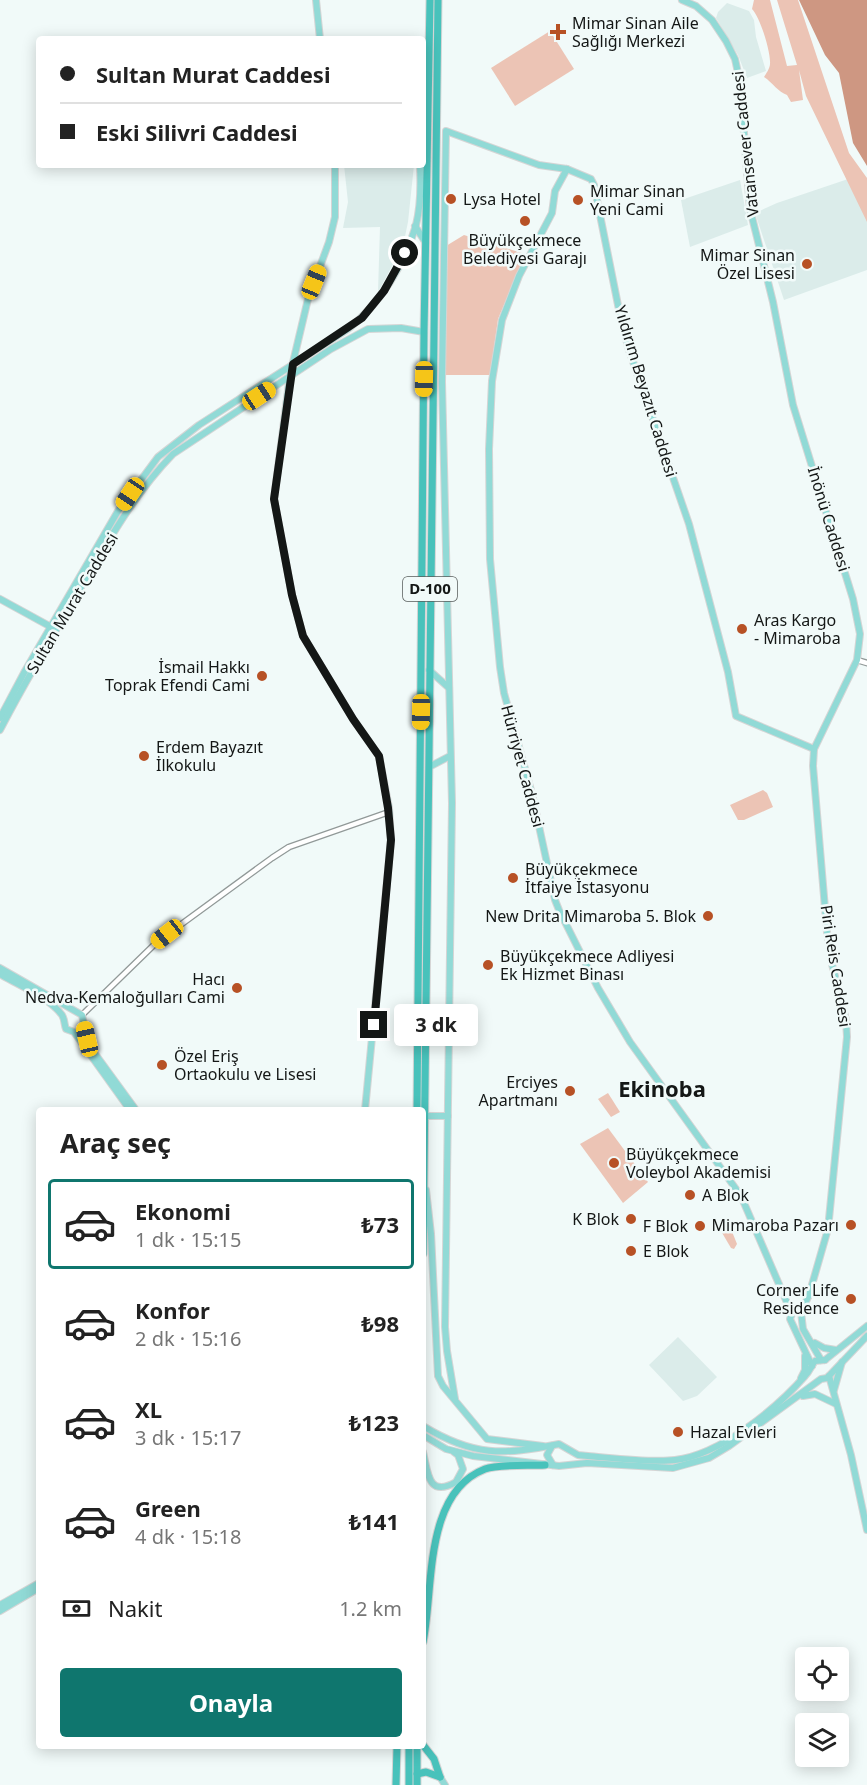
<!DOCTYPE html>
<html lang="tr">
<head>
<meta charset="utf-8">
<style>
  :root { --surface:#fff; --page:#f2f2f2; --text:#222; --muted:#767676; --line:#e0e0e0; --accent:#0f766e }
  body { margin:0; font-family:"Noto Sans",sans-serif; background:var(--page); color:var(--text); height:100vh; display:flex; flex-direction:column; font-size:22px; white-space:nowrap }
  * { box-sizing:border-box; margin:0 }
  p { font-size:20px; color:var(--muted) }
  .icon { flex:none; width:33px; height:33px; fill:none; stroke:currentColor; stroke-width:2; stroke-linecap:round; stroke-linejoin:round }
  .map { position:relative; flex:1; overflow:hidden }
  .panel { position:absolute; left:36px; top:1107px; width:390px; height:642px; display:flex; flex-direction:column; background:var(--surface); border-radius:6px; box-shadow:0 3px 15px #0003 }
  .panel>* { flex:none }
  .banner { position:absolute; left:36px; top:36px; width:390px; height:132px; border-radius:6px; box-shadow:0 3px 15px #0003; display:grid; align-content:center; height:132px; padding:0 24px; background:var(--surface) }
  .controls { position:absolute; left:795px; top:1647px; display:grid; gap:12px }
  .controls a { display:grid; place-items:center; width:54px; height:54px; border-radius:6px; background:var(--surface); box-shadow:0 3px 15px #0003; font-size:30px }
  .end { position:absolute; width:27px; height:27px; margin:-14px; border:8px solid #141716; background:#fff; box-shadow:0 0 0 3px #fff }
  .from { border-radius:50% }
  .bubble { position:absolute; height:42px; border-radius:6px; background:var(--surface); box-shadow:0 3px 15px #0003; font-size:20px; font-weight:700; line-height:42px; text-align:center }
  .car { position:absolute; width:18px; height:36px; margin:-18px -9px; border-radius:8px; box-shadow:0 0 4px 2px #0007; background:linear-gradient(#f5c518 24%,#345 0 40%,#f5c518 0 76%,#345 0 86%,#f5c518 0) }
  .banner b { display:flex; align-items:center; gap:21px; height:57px; font-size:22px }
  .banner b+b { border-top:2px solid var(--line) }
  .banner i { width:15px; height:15px; background:var(--text) }
  ul { padding:0; list-style:none }
  li { display:flex; align-items:center; gap:18px; height:90px; margin:0 12px 9px; padding:0 12px; border:3px solid transparent; border-radius:6px }
  li div { flex:1 }
  li b { display:block; font-size:22px }
  li em { font-style:normal; font-weight:700 }
  li.on { border-color:var(--accent) }
  li>.icon { width:54px; height:54px; stroke-width:1.5 }
  h2 { padding:0 24px; font-size:27px; line-height:72px }
  .pay { display:flex; align-items:center; gap:15px; height:66px; padding:0 24px; font-size:22px }
  .pay p { margin-inline-start:auto }
  .action { display:flex; gap:12px; margin-top:auto; padding:12px 24px }
  .action a { flex:1; height:69px; border-radius:6px; background:var(--accent); color:#fff; font-size:24px; font-weight:700; line-height:69px; text-align:center }
  .map>svg:first-child { display:block }
  .built { fill:#dbecea }
  .green { fill:#ecc4b5 }
  .water { fill:#ce9782 }
  .lines { fill:none; stroke-linecap:round; stroke-linejoin:round }
  .minor-casing { stroke:#919998; stroke-width:7 }
  .major-casing { stroke:#d5d5d5; stroke-width:8 }
  .highway-casing { stroke:#d5d5d5; stroke-width:9 }
  .minor { stroke:#fff; stroke-width:4.5 }
  .major { stroke:#91dad6; stroke-width:6 }
  .highway { stroke:#48c2bb; stroke-width:7 }
  .route { stroke:#141716; stroke-width:8 }
  .poi-dot { fill:#b75125; stroke:#f1faf9; stroke-width:2 }
  .labels { text-anchor:middle; stroke-width:5; stroke-linejoin:round; paint-order:stroke }
  .shield { fill:#f1faf9; stroke:#565b5a; stroke-width:1.5 }
  .shield-label { font-size:15px; font-weight:bold; fill:#141716 }
  .poi-label { font-size:16px; fill:#141716; stroke:#f1faf9; text-anchor:start }
  .street-label { font-size:16px; fill:#141716; stroke:#f1faf9 }
  .district-label { font-size:22px; font-weight:bold; fill:#141716; stroke:#f1faf9 }
</style>
</head>
<body>
<div class="map">
<svg width="867" height="1785" viewBox="0 0 867 1785">
  <rect width="100%" height="100%" fill="#f1faf9"/>
  <g class="built">
    <path d="M727 3 749 11 754 20 756 37 766 71 747 78 738 55 716 18 718 12Z"/>
    <path d="M344 165H414L408 222 403 246 378 292 380 227 343 228 348 202Z"/>
    <path d="M854 177 867 207V270L784 300 755 213 777 203Z"/>
    <path d="M740 180 748 225 690 247 681 200Z"/>
    <path d="M678 1337 717 1377 697 1396 683 1401 649 1365Z"/>
  </g>
  <g class="green">
    <path d="M754 0H770L787 66 797 65 777 0H798L849 153 867 178V222L806 96 799 70 803 100 791 102 787 95C778 92 773 83 764 77 766 74 770 68 770 64 771 52 760 17 752 9Z"/>
    <path d="M550 31 574 69 515 106 491 68Z"/>
    <path d="M464 235 522 253V262L498 319 490 375H445L444 268 446 246Z"/>
    <path d="M763 790 767 793 773 807 744 820H738L730 805Z"/>
    <path d="M608 1093 620 1112 611 1117 598 1099Z"/>
    <path d="M608 1128 648 1182 623 1203 580 1144Z"/>
    <path d="M727 1219 737 1244 734 1249 731 1248 718 1226Z"/>
  </g>
  <path class="water" d="M799 0H867V166L853 143 839 73 825 55Z"/>
  <g class="lines">
    <g class="minor-casing">
      <g id="minor">
        <path d="M857 660 867 663"/>
        <path d="M82 1015 157 942 272 858 289 847 389 812"/>
      </g>
    </g>
    <g class="major-casing">
      <g id="major">
        <path d="M316 0 320 39"/>
        <path d="M682 0 696 6 712 20 726 41 735 59 740 82 750 209 773 302 793 405 853 599 860 634 857 660 814 749 813 766 827 932 832 964 846 1020 847 1037 828 1229 809 1295 801 1312"/>
        <path d="M423 71 427 49"/>
        <path d="M335 165V217L329 242 308 299 290 375 274 499 292 595 303 636 353 719 379 756 389 808 391 840 365 1110"/>
        <path d="M567 169 555 191 552 213 519 276 502 320 492 381 489 449 490 559 500 667 504 693 532 794 555 900 559 910 598 988 630 1042 741 1196 791 1312"/>
        <path d="M415 226 426 243"/>
        <path d="M0 599 53 628"/>
        <path d="M429 670 448 687"/>
        <path d="M0 718 25 671 118 511 158 457 199 425 348 329C380 304 405 264 416 225 421 205 421 185 420 165"/>
        <path d="M0 730C24 683 51 639 77 594 106 545 133 495 173 454L331 349 368 329 401 328 424 332"/>
        <path d="M429 767 450 756"/>
        <path d="M0 968 82 1015 87 1039 93 1051 136 1110"/>
        <path d="M0 974C18 985 50 998 62 1015 65 1020 64 1024 66 1029L74 1032 130 1110"/>
        <path d="M425 1116H448"/>
        <path d="M426 1190 431 1234 438 1376 443 1386 487 1439 543 1446"/>
        <path d="M801 1312 793 1311 790 1319 812 1366"/>
        <path d="M801 1312 803 1329 821 1360"/>
        <path d="M815 1343 824 1348 836 1350"/>
        <path d="M825 1360 867 1326"/>
        <path d="M829 1376 851 1455 867 1530"/>
        <path d="M801 1378 805 1370V1356"/>
        <path d="M834 1390 842 1362"/>
        <path d="M803 1396 815 1394 836 1404"/>
        <path d="M455 1399 447 1351 445 1327 452 803 442 382 446 131 539 165 567 169 591 179 594 185 618 305 628 347 689 524 728 672 736 716 814 749"/>
        <path d="M423 1426C474 1457 503 1455 559 1444L578 1455 588 1456C612 1458 652 1463 675 1460 720 1455 776 1409 805 1376 810 1371 811 1366 815 1361L825 1360"/>
        <path d="M423 1435 446 1449 473 1456 559 1466 587 1463 673 1468 709 1458 729 1446 821 1379 827 1378 867 1336"/>
        <path d="M552 1446 547 1455 553 1465"/>
        <path d="M423 1452C428 1473 428 1498 456 1482L463 1469 458 1455 454 1452"/>
        <path d="M0 1605 39 1583"/>
        <path d="M0 1611 39 1588"/>
        <path d="M440 1777 445 1785"/>
      </g>
    </g>
    <g class="highway-casing">
      <g id="highway">
        <path d="M417 1110 424 332 430 0"/>
        <path d="M423 1254 438 0"/>
        <path d="M423 1642C434 1589 423 1493 485 1469 498 1464 529 1466 545 1465"/>
        <path d="M423 1745 434 1759 440 1777"/>
        <path d="M417 1774 426 1772 440 1777"/>
        <path d="M396 1785 397 1746"/>
        <path d="M409 1785V1746"/>
        <path d="M417 1785V1746"/>
      </g>
    </g>
    <use href="#minor" class="minor"/>
    <use href="#major" class="major"/>
    <use href="#highway" class="highway"/>
  </g>
  <g class="lines">
    <path class="route" d="M374 1025 391 840 388 808 379 756 353 719 303 636 292 595 274 499 293 364 362 318 384 291 405 253"/>
  </g>
  <g class="poi-dot">
    <path d="M555 23h6v6h6v6h-6v6h-6v-6h-6v-6h6z"/>
    <circle cx="451" cy="199" r="6"/>
    <circle cx="578" cy="200" r="6"/>
    <circle cx="525" cy="221" r="6"/>
    <circle cx="807" cy="264" r="6"/>
    <circle cx="742" cy="629" r="6"/>
    <circle cx="262" cy="676" r="6"/>
    <circle cx="144" cy="756" r="6"/>
    <circle cx="513" cy="878" r="6"/>
    <circle cx="708" cy="916" r="6"/>
    <circle cx="488" cy="965" r="6"/>
    <circle cx="237" cy="988" r="6"/>
    <circle cx="162" cy="1065" r="6"/>
    <circle cx="570" cy="1091" r="6"/>
    <circle cx="614" cy="1163" r="6"/>
    <circle cx="690" cy="1195" r="6"/>
    <circle cx="631" cy="1219" r="6"/>
    <circle cx="851" cy="1225" r="6"/>
    <circle cx="700" cy="1226" r="6"/>
    <circle cx="631" cy="1251" r="6"/>
    <circle cx="851" cy="1299" r="6"/>
    <circle cx="678" cy="1432" r="6"/>
  </g>
  <g class="labels">
    <rect class="shield" x="403" y="577" width="54" height="24" rx="4.5"/>
    <g class="shield-label">
      <text x="430" y="594">D-100</text>
    </g>
    <g class="poi-label">
      <text x="572" y="29">Mimar Sinan Aile<tspan x="572" dy="18">Sağlığı Merkezi</tspan></text>
      <text x="590" y="197">Mimar Sinan<tspan x="590" dy="18">Yeni Cami</tspan></text>
      <text x="463" y="205">Lysa Hotel</text>
      <text x="525" y="246" text-anchor="middle">Büyükçekmece<tspan x="525" dy="18">Belediyesi Garajı</tspan></text>
      <text x="795" y="261" text-anchor="end">Mimar Sinan<tspan x="795" dy="18">Özel Lisesi</tspan></text>
      <text x="754" y="626">Aras Kargo<tspan x="754" dy="18">- Mimaroba</tspan></text>
      <text x="250" y="673" text-anchor="end">İsmail Hakkı<tspan x="250" dy="18">Toprak Efendi Cami</tspan></text>
      <text x="156" y="753">Erdem Bayazıt<tspan x="156" dy="18">İlkokulu</tspan></text>
      <text x="525" y="875">Büyükçekmece<tspan x="525" dy="18">İtfaiye İstasyonu</tspan></text>
      <text x="696" y="922" text-anchor="end">New Drita Mimaroba 5. Blok</text>
      <text x="500" y="962">Büyükçekmece Adliyesi<tspan x="500" dy="18">Ek Hizmet Binası</tspan></text>
      <text x="225" y="985" text-anchor="end">Hacı<tspan x="225" dy="18">Nedva-Kemaloğulları Cami</tspan></text>
      <text x="174" y="1062">Özel Eriş<tspan x="174" dy="18">Ortaokulu ve Lisesi</tspan></text>
      <text x="558" y="1088" text-anchor="end">Erciyes<tspan x="558" dy="18">Apartmanı</tspan></text>
      <text x="626" y="1160">Büyükçekmece<tspan x="626" dy="18">Voleybol Akademisi</tspan></text>
      <text x="702" y="1201">A Blok</text>
      <text x="619" y="1225" text-anchor="end">K Blok</text>
      <text x="839" y="1231" text-anchor="end">Mimaroba Pazarı</text>
      <text x="688" y="1232" text-anchor="end">F Blok</text>
      <text x="643" y="1257">E Blok</text>
      <text x="839" y="1296" text-anchor="end">Corner Life<tspan x="839" dy="18">Residence</tspan></text>
      <text x="690" y="1438">Hazal Evleri</text>
    </g>
    <g class="street-label">
      <text transform="translate(745 144) rotate(-96)" y="6">Vatansever Caddesi</text>
      <text transform="translate(646 391) rotate(73)" y="6">Yıldırım Beyazıt Caddesi</text>
      <text transform="translate(829 519) rotate(73)" y="6">İnönü Caddesi</text>
      <text transform="translate(72 603) rotate(-59)" y="6">Sultan Murat Caddesi</text>
      <text transform="translate(523 766) rotate(75)" y="6">Hürriyet Caddesi</text>
      <text transform="translate(836 966) rotate(81)" y="6">Piri Reis Caddesi</text>
    </g>
    <g class="district-label">
      <text x="662" y="1097">Ekinoba</text>
    </g>
  </g>
</svg>
<div class="controls">
<a><svg class="icon" aria-label="locate" viewBox="0 0 24 24"><circle cx="12" cy="12" r="6"/><path d="M12 2v4M12 18v4M2 12h4M18 12h4"/></svg></a>
<a><svg class="icon" aria-label="layers" viewBox="0 0 24 24"><path d="M12 4l9 5-9 5-9-5zM3 14l9 5 9-5"/></svg></a>
</div>
<i class="end from" style="left:405px;top:253px"></i>
<i class="end" style="left:374px;top:1025px"></i>
<div class="bubble" style="left:394px;top:1004px;width:84px">3 dk</div>
<i class="car" style="left:314px;top:282px;rotate:22deg"></i>
<i class="car" style="left:424px;top:379px;rotate:181deg"></i>
<i class="car" style="left:259px;top:396px;rotate:57deg"></i>
<i class="car" style="left:130px;top:494px;rotate:214deg"></i>
<i class="car" style="left:421px;top:712px;rotate:181deg"></i>
<i class="car" style="left:167px;top:934px;rotate:232deg"></i>
<i class="car" style="left:87px;top:1039px;rotate:347deg"></i>
<div class="banner">
<b><i class="from"></i>Sultan Murat Caddesi</b>
<b><i></i>Eski Silivri Caddesi</b>
</div>
<section class="panel">
<h2>Araç seç</h2>
<ul>
<li class="on"><svg class="icon" aria-label="car" viewBox="0 0 24 24"><path d="M5 17H2v-5l4-1 3-4h7l3 4 3 1v5h-3M9 17h6M6 11h13"/><circle cx="7" cy="17" r="2"/><circle cx="17" cy="17" r="2"/></svg><div><b>Ekonomi</b><p>1 dk · 15:15</p></div><em>₺73</em></li>
<li><svg class="icon" aria-label="car" viewBox="0 0 24 24"><path d="M5 17H2v-5l4-1 3-4h7l3 4 3 1v5h-3M9 17h6M6 11h13"/><circle cx="7" cy="17" r="2"/><circle cx="17" cy="17" r="2"/></svg><div><b>Konfor</b><p>2 dk · 15:16</p></div><em>₺98</em></li>
<li><svg class="icon" aria-label="car" viewBox="0 0 24 24"><path d="M5 17H2v-5l4-1 3-4h7l3 4 3 1v5h-3M9 17h6M6 11h13"/><circle cx="7" cy="17" r="2"/><circle cx="17" cy="17" r="2"/></svg><div><b>XL</b><p>3 dk · 15:17</p></div><em>₺123</em></li>
<li><svg class="icon" aria-label="car" viewBox="0 0 24 24"><path d="M5 17H2v-5l4-1 3-4h7l3 4 3 1v5h-3M9 17h6M6 11h13"/><circle cx="7" cy="17" r="2"/><circle cx="17" cy="17" r="2"/></svg><div><b>Green</b><p>4 dk · 15:18</p></div><em>₺141</em></li>
</ul>
<div class="pay"><svg class="icon" aria-label="cash" viewBox="0 0 24 24"><path d="M3 7h18v10H3z"/><circle cx="12" cy="12" r="2"/></svg>Nakit<p>1.2 km</p></div>
<div class="action"><a>Onayla</a></div>
</section>
</div>
</body>
</html>
